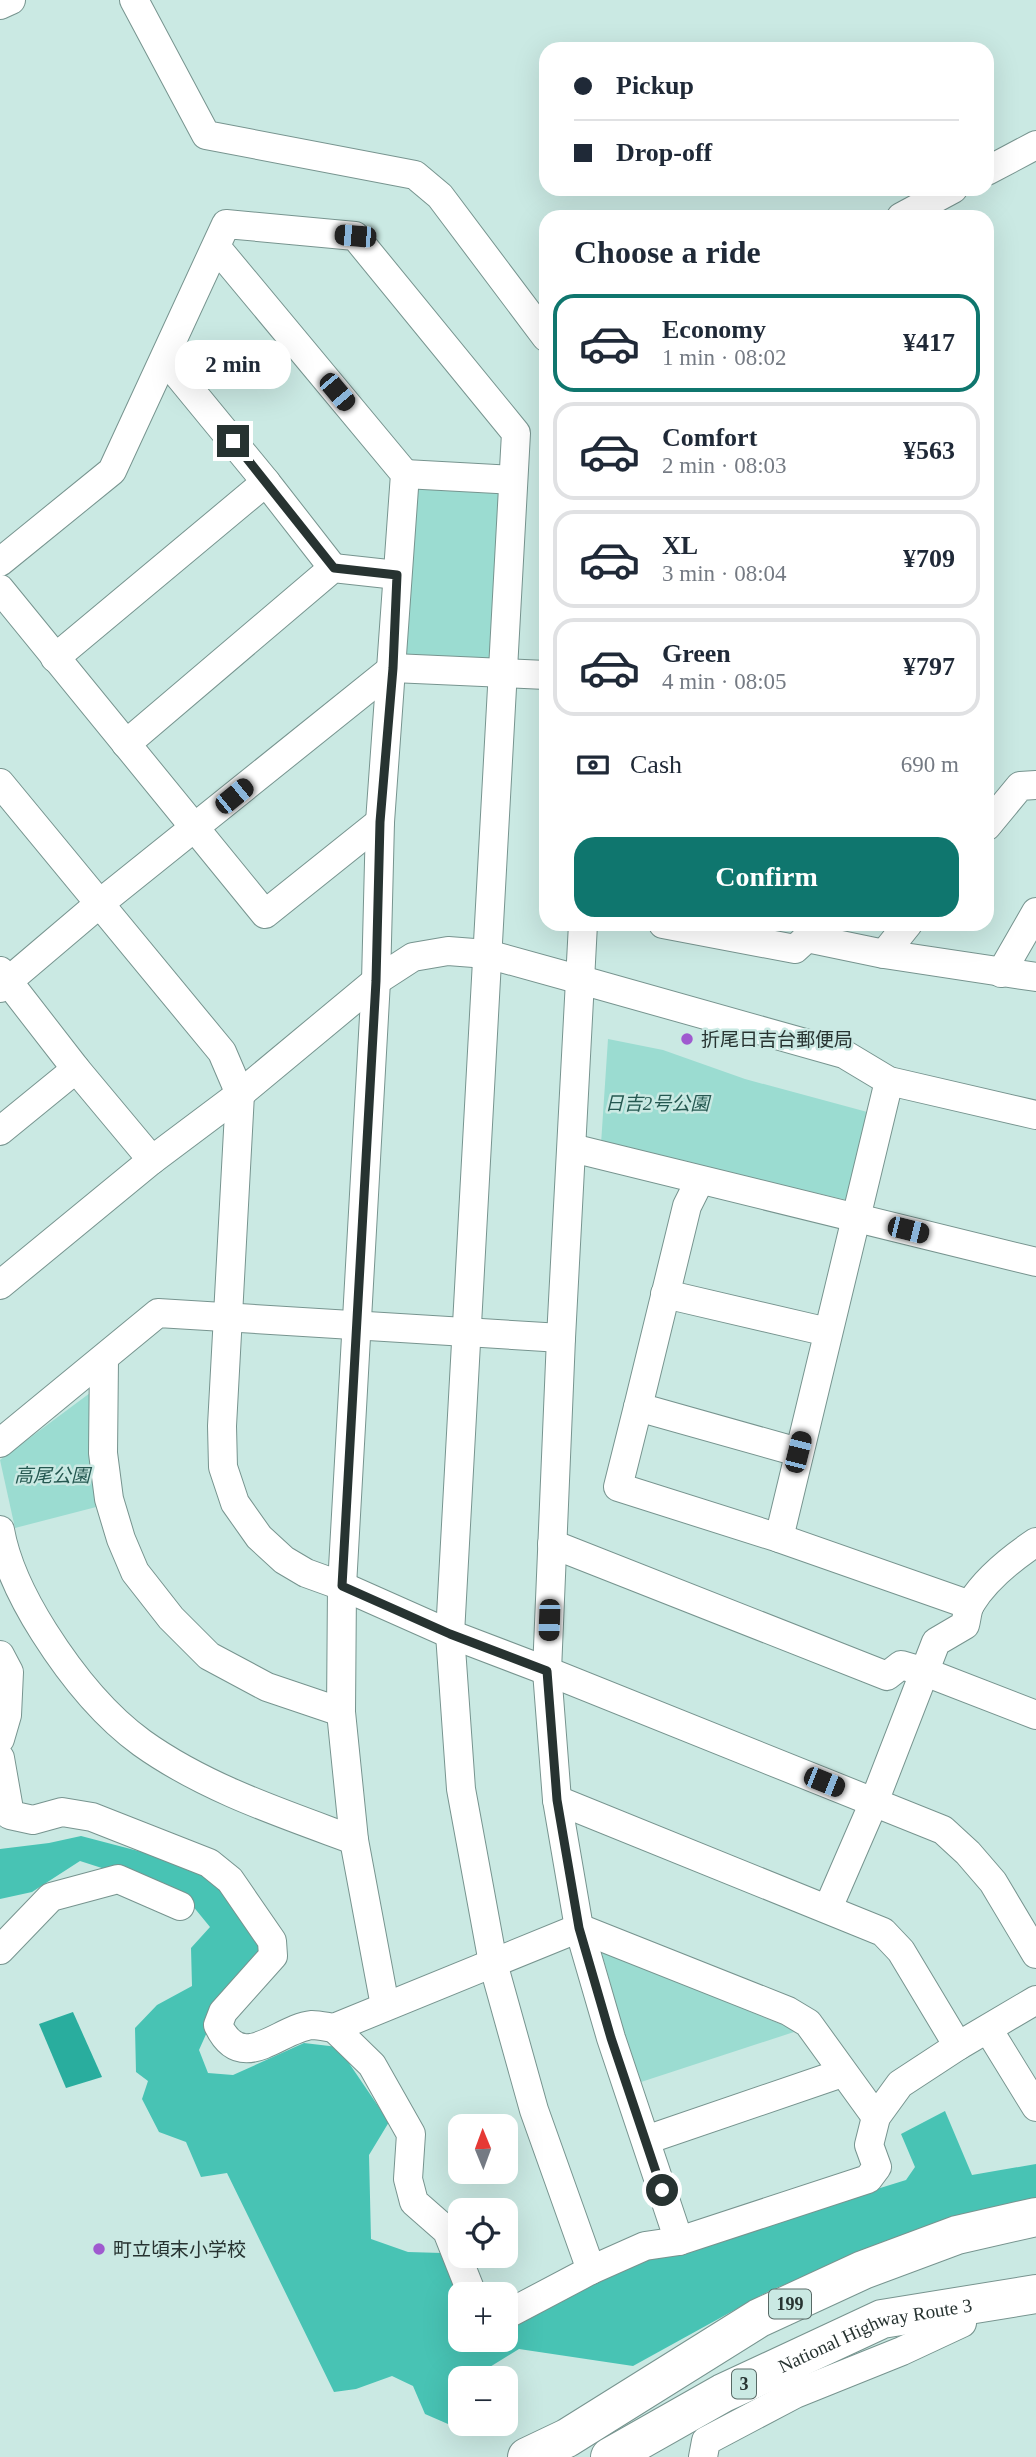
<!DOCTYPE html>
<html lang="en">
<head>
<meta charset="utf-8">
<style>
  :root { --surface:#fff; --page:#f2f2f3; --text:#1f2937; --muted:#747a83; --line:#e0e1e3; --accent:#0f766e }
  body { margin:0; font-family:"Times New Roman","Noto Sans JP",serif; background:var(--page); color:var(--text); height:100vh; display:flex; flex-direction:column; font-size:26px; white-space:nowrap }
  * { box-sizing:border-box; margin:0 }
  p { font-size:23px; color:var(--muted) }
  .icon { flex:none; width:38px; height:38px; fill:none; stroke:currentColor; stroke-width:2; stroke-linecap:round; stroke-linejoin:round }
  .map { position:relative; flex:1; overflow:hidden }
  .details { position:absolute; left:539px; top:210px; width:455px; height:721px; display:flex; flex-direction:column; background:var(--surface); border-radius:21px; box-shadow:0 7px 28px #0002 }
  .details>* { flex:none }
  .hud { position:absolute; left:539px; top:42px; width:455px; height:154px; border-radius:21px; box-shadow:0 7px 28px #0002; display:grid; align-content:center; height:154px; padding:0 35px; background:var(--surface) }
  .needle { width:46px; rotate:359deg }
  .buttons { position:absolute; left:448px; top:2114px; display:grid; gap:14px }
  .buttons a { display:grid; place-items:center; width:70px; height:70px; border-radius:14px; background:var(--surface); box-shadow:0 7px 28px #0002; font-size:35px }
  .end { position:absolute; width:32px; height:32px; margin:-16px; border:9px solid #273331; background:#fff; box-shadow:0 0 0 4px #fff }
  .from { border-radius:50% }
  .bubble { position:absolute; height:49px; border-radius:21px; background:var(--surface); box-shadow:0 7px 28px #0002; font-size:23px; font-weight:600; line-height:49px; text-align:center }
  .car { position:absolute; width:21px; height:42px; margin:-21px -10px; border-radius:9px; box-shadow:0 0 5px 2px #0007; background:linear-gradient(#222 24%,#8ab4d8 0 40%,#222 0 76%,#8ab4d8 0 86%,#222 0) }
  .hud b { display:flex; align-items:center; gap:24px; height:66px; font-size:26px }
  .hud b+b { border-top:2px solid var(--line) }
  .hud i { width:18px; height:18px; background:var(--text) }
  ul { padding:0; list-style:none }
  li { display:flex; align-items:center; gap:21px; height:98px; margin:0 14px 10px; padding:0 21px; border:4px solid var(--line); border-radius:21px }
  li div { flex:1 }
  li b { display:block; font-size:26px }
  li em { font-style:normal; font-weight:600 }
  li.selected { border-color:var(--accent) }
  li>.icon { width:63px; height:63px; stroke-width:1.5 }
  h2 { padding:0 35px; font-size:32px; line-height:84px }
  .pay { display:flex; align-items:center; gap:18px; height:77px; padding:0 35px; font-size:26px }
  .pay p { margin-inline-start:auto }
  .button { display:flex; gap:14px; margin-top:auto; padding:14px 35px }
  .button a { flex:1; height:80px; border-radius:21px; background:var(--accent); color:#fff; font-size:28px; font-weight:600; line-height:80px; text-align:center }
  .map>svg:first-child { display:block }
  .green { fill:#9bdcd1 }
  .forest { fill:#48c3b4 }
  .water { fill:#29ad9e }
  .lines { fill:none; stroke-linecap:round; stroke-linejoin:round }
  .minor-casing { stroke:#77948f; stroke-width:30 }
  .highway-casing { stroke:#77948f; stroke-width:40 }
  .minor { stroke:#fff; stroke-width:28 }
  .highway { stroke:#fff; stroke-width:38 }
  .route { stroke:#273331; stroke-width:9 }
  .poi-dot { fill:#9f5acf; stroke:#cae9e3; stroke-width:2.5 }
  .labels { text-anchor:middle; stroke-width:5; stroke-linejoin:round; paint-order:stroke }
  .shield { fill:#cae9e3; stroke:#586a66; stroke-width:2 }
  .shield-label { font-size:18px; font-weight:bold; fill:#273331 }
  .poi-label { font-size:19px; fill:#273331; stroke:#cae9e3; text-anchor:start }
  .park-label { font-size:19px; font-style:italic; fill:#255851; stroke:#cae9e3 }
  .street-label { font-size:19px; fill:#273331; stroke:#cae9e3 }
</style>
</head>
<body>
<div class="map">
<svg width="1036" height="2457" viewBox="0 0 1036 2457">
  <rect width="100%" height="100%" fill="#cae9e3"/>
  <g class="green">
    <path d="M418 489 500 491 494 659 405 654Z"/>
    <path d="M608 1039 663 1050 745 1079 871 1113 847 1200 601 1144Z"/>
    <path d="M90 1393 100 1506 15 1528 0 1460Z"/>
    <path d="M601 1950 797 2031 638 2083Z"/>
  </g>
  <path class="forest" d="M81 1836 207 1869 264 1948 220 2003 199 2050 208 2073 233 2075 304 2043 338 2047 389 2122 369 2155 371 2239 408 2252 442 2253 460 2294V2340H506V2324L613 2271 906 2180 915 2167 901 2134 945 2111 972 2175 1036 2164V2201L968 2213 771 2290 633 2366 519 2349 472 2378H460C460 2400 462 2407 448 2424L425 2414 413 2386 392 2376 356 2389 334 2392 227 2173 201 2177 186 2142 159 2132 142 2099 148 2081 136 2072 135 2028 157 2005 192 1986 191 1948 210 1927 183 1894 80 1861 32 1892 0 1899V1849L49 1843Z"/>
  <path class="water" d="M73 2012 102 2077 66 2088 39 2024Z"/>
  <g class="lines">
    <g class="minor-casing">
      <g id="minor">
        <path d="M134 0 206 135 415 175 440 196 546 337"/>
        <path d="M0 5 11 0"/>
        <path d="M987 171 1036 145"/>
        <path d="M901 217 953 189"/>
        <path d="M217 248 405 474 380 822 376 981 342 1586 341 1712 354 1840 385 2006"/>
        <path d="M165 359 266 482 333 568"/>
        <path d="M405 474 513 480"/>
        <path d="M0 562 112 471 226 224 355 236 516 433 450 1634 461 1789 493 1963 534 2110 591 2270"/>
        <path d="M0 589 265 914 380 822"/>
        <path d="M55 658 266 482"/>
        <path d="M126 744 333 568 397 575"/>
        <path d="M0 783 222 1052 240 1094 222 1426 223 1467 235 1503 259 1537 284 1560 306 1573 342 1586 450 1634 547 1671 943 1830 968 1853 993 1882 1036 1954"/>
        <path d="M987 826 1020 786 1036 785"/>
        <path d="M583 924 561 1338 547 1671 557 1800 579 1928 611 2038 679 2241"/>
        <path d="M663 924 795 949 807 938 808 924"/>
        <path d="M807 938 884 954 1036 977"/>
        <path d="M884 954 908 924"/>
        <path d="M0 971 76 1069 152 1160"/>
        <path d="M1001 973 1036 912"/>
        <path d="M0 988 99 904 393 668 546 675"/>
        <path d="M0 1131 76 1069"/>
        <path d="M572 1148 1036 1262"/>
        <path d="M700 1180 687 1206 638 1407 798 1452"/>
        <path d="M0 1285 152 1160 240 1094 376 981 413 957 448 951 487 954 581 980 844 1054 889 1081 1036 1115"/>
        <path d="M665 1294 828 1332"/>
        <path d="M104 1359 103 1453 109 1499 121 1539 135 1572 171 1618 209 1656 267 1687 341 1712"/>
        <path d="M638 1407 618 1487 779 1538 970 1605"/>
        <path d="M0 1443 158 1313 561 1338"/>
        <path d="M0 1530C6 1564 25 1602 44 1632 70 1673 102 1714 142 1743 205 1788 281 1813 354 1840"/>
        <path d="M779 1538 889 1081"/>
        <path d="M552 1544 887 1676 901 1665 925 1672 1036 1715"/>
        <path d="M0 1655 9 1672 7 1715 0 1739"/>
        <path d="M0 1758 10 1815 33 1820 62 1812 92 1817 209 1863 230 1880 272 1941 273 1956 223 2012 218 2025C242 2076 279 2028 312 2025 319 2025 327 2027 334 2028L579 1928 788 2011 808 2023 876 2117"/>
        <path d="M557 1800 883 1932 901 1951 958 2046"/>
        <path d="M828 1908 874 1802 936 1642 965 1625C967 1618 967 1609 971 1603 986 1579 1012 1558 1036 1542"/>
        <path d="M0 1950 51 1897 118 1879 180 1906"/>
        <path d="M334 2028 372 2065 411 2134 408 2179 414 2202 447 2231 472 2294"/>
        <path d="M988 2029 1036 2107"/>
        <path d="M646 2140 842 2073"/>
        <path d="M506 2315 591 2270 645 2246 679 2241 868 2179 877 2167 869 2145 876 2117 900 2084 958 2046 1036 2000"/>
        <path d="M703 2457 706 2441 795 2394 902 2351 962 2323"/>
      </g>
    </g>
    <g class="highway-casing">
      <g id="highway">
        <path d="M527 2457 567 2438 759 2318 863 2270 957 2235 1036 2217"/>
        <path id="s1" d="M610 2457 723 2393 882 2319 1036 2294"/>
      </g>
    </g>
    <use href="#minor" class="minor"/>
    <use href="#highway" class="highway"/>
  </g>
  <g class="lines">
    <path class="route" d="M233 441 334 568 397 575 393 668 380 822 376 981 342 1586 450 1634 547 1671 557 1800 579 1928 611 2038 662 2190"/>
  </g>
  <g class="poi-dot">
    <circle cx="687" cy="1039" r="7"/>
    <circle cx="99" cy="2249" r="7"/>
  </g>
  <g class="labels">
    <g class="shield">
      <rect x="769" y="2289.5" width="42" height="29" rx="5"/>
      <rect x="732" y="2369.5" width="24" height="29" rx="5"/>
    </g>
    <g class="shield-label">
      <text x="790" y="2310">199</text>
      <text x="744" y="2390">3</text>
    </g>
    <g class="poi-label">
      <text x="701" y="1046">折尾日吉台郵便局</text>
      <text x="113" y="2256">町立頃末小学校</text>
    </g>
    <g class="park-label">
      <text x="657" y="1110">日吉2号公園</text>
      <text x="52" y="1482">高尾公園</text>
    </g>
    <g class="street-label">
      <text dy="7" stroke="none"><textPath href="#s1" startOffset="294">National Highway Route 3</textPath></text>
    </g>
  </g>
</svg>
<div class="buttons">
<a><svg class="needle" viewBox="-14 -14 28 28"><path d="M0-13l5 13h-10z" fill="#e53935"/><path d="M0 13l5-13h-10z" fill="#747a83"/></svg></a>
<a><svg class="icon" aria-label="locate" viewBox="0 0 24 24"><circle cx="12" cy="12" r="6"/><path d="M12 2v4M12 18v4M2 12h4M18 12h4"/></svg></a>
<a>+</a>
<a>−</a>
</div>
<i class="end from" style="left:662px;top:2190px"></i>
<i class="end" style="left:233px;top:441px"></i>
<div class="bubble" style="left:175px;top:340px;width:116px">2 min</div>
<i class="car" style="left:355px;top:236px;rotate:275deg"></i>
<i class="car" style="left:337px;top:392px;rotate:140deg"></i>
<i class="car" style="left:234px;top:796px;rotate:51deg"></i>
<i class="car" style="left:908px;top:1230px;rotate:104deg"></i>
<i class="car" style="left:798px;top:1452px;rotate:14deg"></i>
<i class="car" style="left:549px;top:1620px;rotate:182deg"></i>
<i class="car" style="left:824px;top:1782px;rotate:112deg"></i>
<div class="hud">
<b><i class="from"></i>Pickup</b>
<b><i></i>Drop-off</b>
</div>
<section class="details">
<h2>Choose a ride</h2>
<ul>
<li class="selected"><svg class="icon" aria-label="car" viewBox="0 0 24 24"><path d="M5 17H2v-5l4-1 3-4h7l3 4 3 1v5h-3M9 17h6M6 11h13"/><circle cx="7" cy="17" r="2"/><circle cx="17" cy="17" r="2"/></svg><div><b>Economy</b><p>1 min · 08:02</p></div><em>¥417</em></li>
<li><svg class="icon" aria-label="car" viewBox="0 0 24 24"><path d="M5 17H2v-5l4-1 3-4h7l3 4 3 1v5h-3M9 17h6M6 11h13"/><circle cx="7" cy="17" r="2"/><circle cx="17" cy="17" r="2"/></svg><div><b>Comfort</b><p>2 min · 08:03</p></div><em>¥563</em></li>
<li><svg class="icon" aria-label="car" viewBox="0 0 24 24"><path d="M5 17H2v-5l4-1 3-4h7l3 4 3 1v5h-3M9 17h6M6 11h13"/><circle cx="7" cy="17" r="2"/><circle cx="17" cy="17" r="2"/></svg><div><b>XL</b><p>3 min · 08:04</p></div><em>¥709</em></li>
<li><svg class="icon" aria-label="car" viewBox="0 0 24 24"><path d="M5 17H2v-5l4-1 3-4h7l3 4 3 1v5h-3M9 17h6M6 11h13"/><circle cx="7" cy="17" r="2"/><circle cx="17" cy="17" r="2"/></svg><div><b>Green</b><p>4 min · 08:05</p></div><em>¥797</em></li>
</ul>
<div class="pay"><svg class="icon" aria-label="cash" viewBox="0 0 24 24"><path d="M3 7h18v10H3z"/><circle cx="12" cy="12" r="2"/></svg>Cash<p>690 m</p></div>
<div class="button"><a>Confirm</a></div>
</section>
</div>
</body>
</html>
